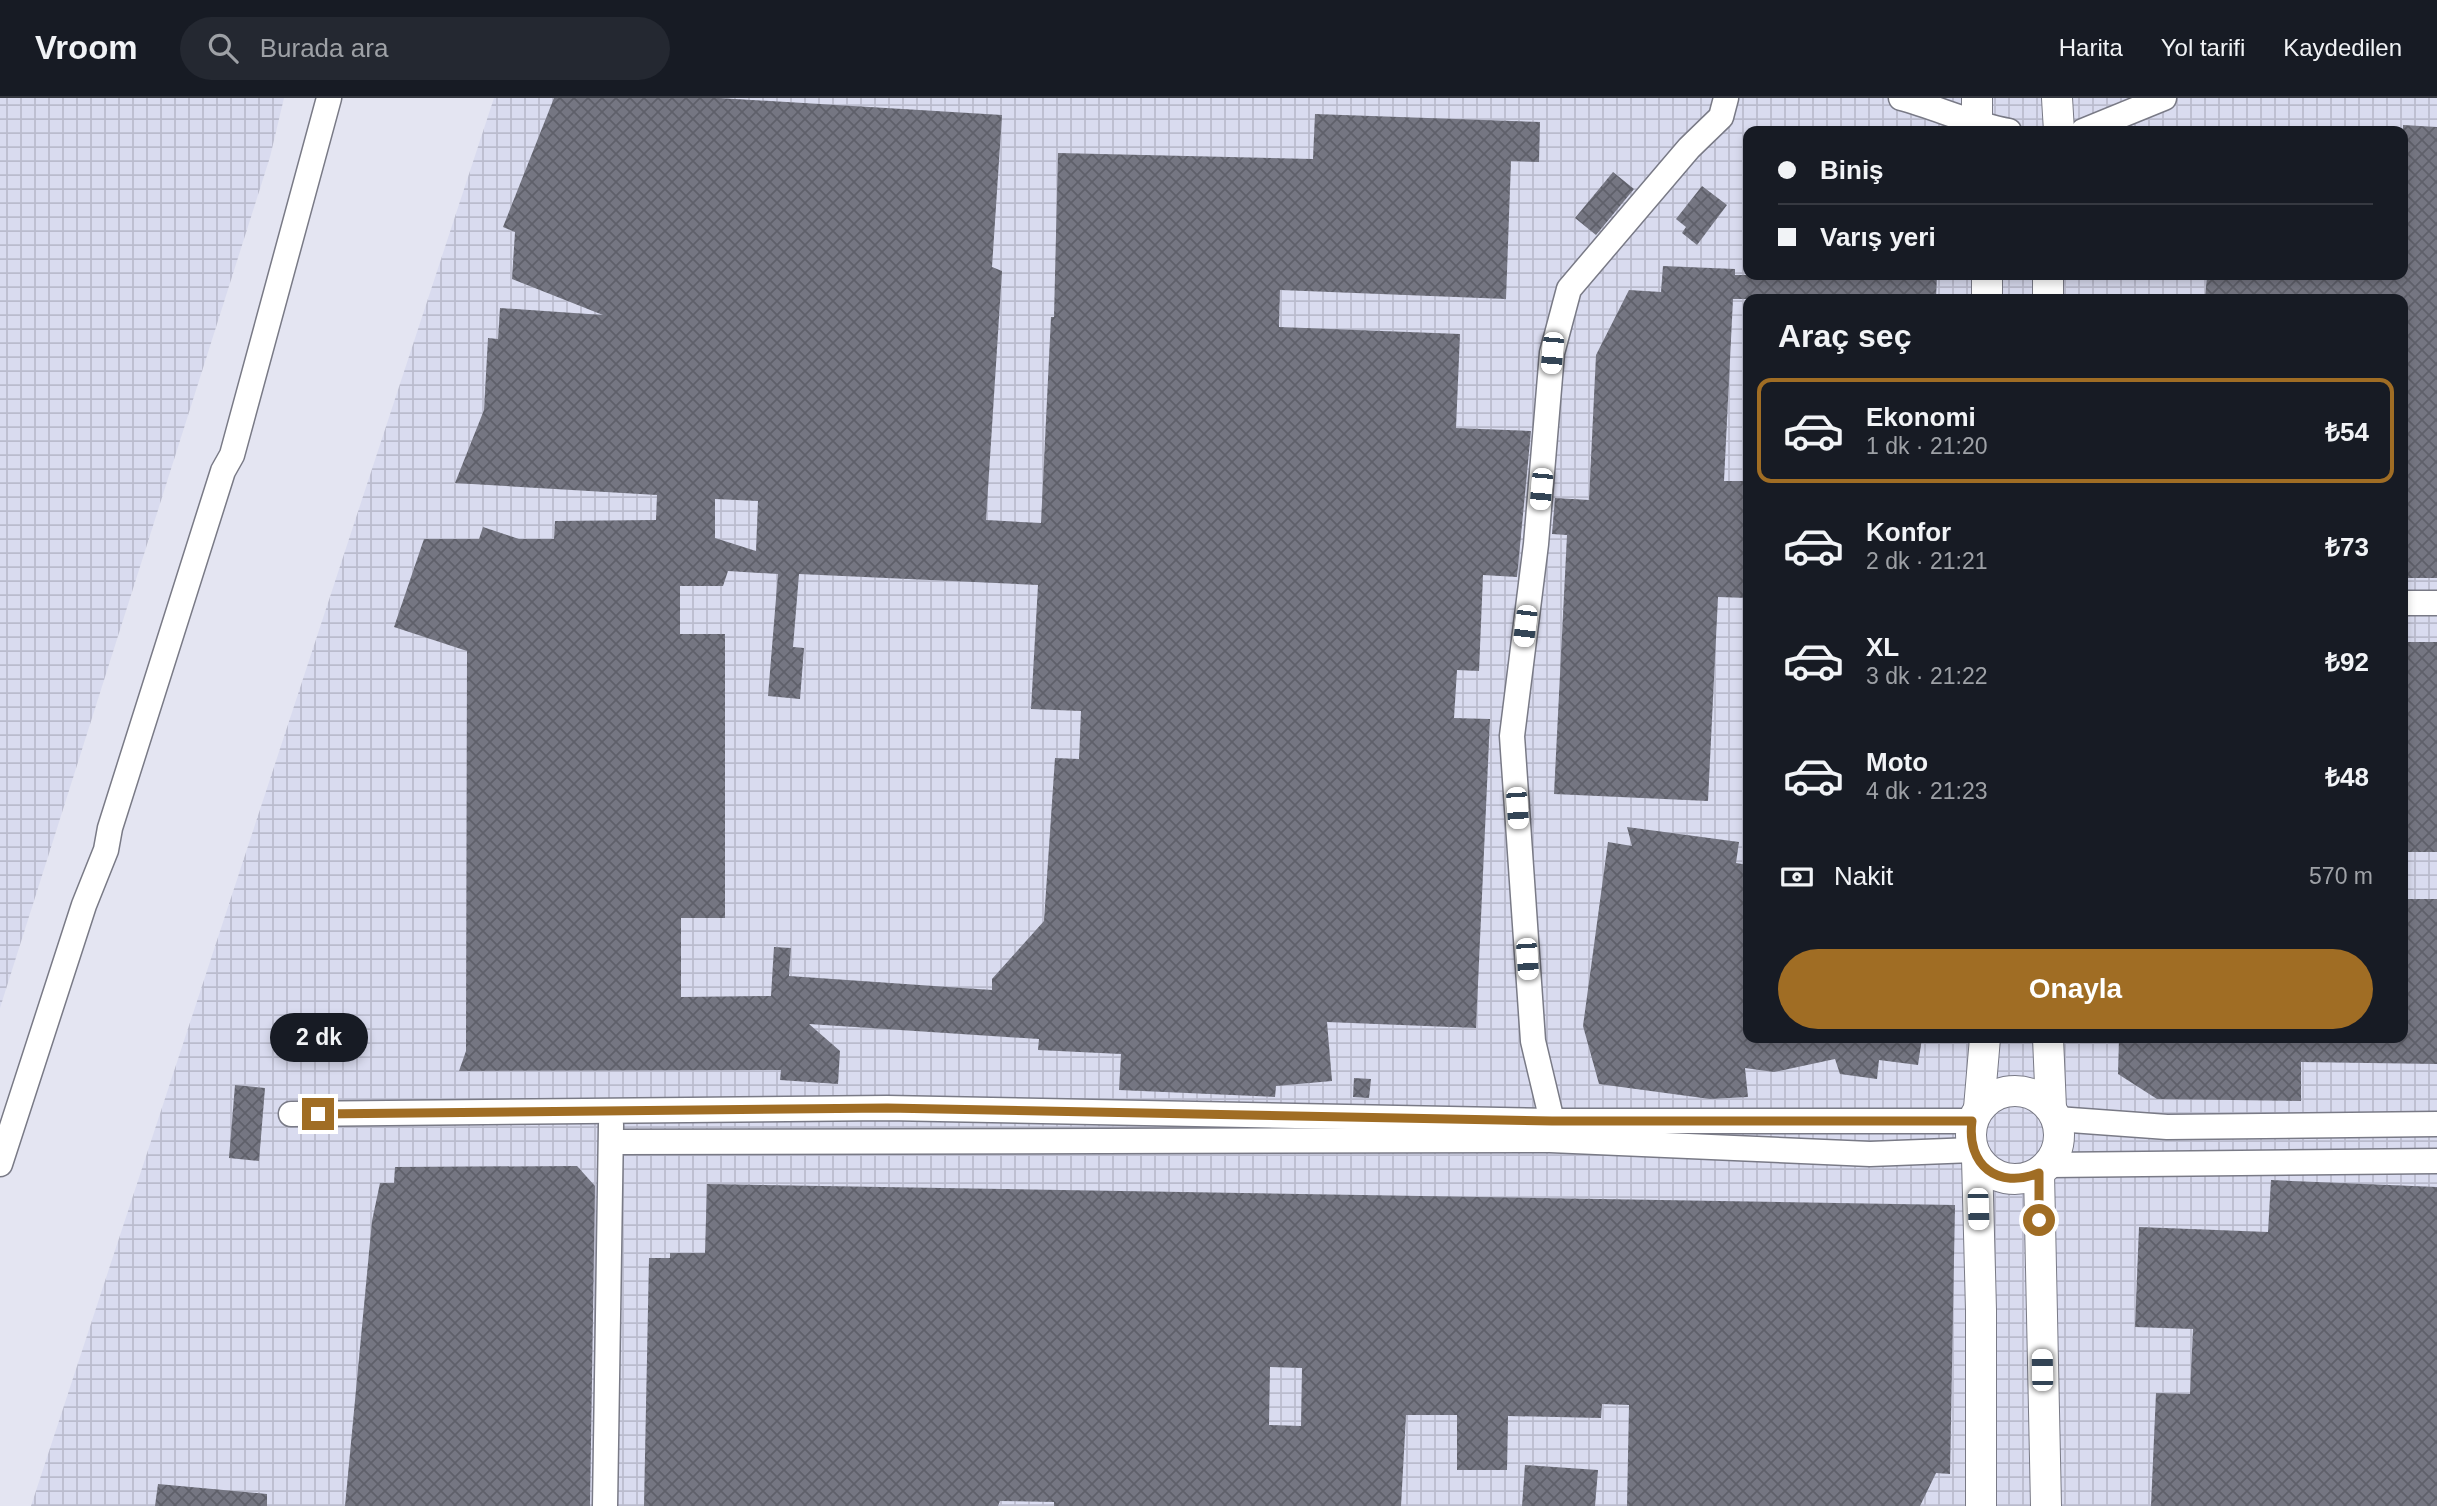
<!DOCTYPE html>
<html lang="tr">
<head>
<meta charset="utf-8">
<style>
  :root { --surface:#171b24; --page:#242831; --text:#f1f3f6; --muted:#9ea1a6; --line:#363941; --accent:#a06d24 }
  body { margin:0; font-family:Helvetica,sans-serif; background:var(--page); color:var(--text); height:100vh; display:flex; flex-direction:column; font-size:26px; white-space:nowrap }
  * { box-sizing:border-box; margin:0 }
  p { font-size:23px; color:var(--muted) }
  .icon { flex:none; width:38px; height:38px; fill:none; stroke:currentColor; stroke-width:2; stroke-linecap:round; stroke-linejoin:round }
  .map { position:relative; flex:1; overflow:hidden }
  .side { position:absolute; left:1743px; top:196px; width:665px; height:749px; display:flex; flex-direction:column; background:var(--surface); border-radius:14px; box-shadow:0 4px 10px #0003 }
  .side>* { flex:none }
  .hud { position:absolute; left:1743px; top:28px; width:665px; height:154px; border-radius:14px; box-shadow:0 4px 10px #0003; display:grid; align-content:center; height:154px; padding:0 35px; background:var(--surface) }
  .end { position:absolute; width:32px; height:32px; margin:-16px; border:9px solid #a06d24; background:#fff; box-shadow:0 0 0 4px #fff }
  .from { border-radius:50% }
  .bubble { position:absolute; height:49px; border-radius:24px; background:var(--surface); box-shadow:0 4px 10px #0003; font-size:23px; font-weight:800; line-height:49px; text-align:center }
  .car { position:absolute; width:21px; height:42px; margin:-21px -10px; border-radius:9px; box-shadow:0 0 5px 2px #0007; background:linear-gradient(#fff 24%,#345 0 40%,#fff 0 76%,#345 0 86%,#fff 0) }
  .hud b { display:flex; align-items:center; gap:24px; height:66px; font-size:26px }
  .hud b+b { border-top:2px solid var(--line) }
  .hud i { width:18px; height:18px; background:var(--text) }
  ul { padding:0; list-style:none }
  li { display:flex; align-items:center; gap:21px; height:105px; margin:0 14px 10px; padding:0 21px; border:4px solid transparent; border-radius:14px }
  li div { flex:1 }
  li b { display:block; font-size:26px }
  li em { font-style:normal; font-weight:800 }
  li.selected { border-color:var(--accent) }
  li>.icon { width:63px; height:63px; stroke-width:1.5 }
  h2 { padding:0 35px; font-size:32px; line-height:84px }
  .pay { display:flex; align-items:center; gap:18px; height:77px; padding:0 35px; font-size:26px }
  .pay p { margin-inline-start:auto }
  .primary-button { display:flex; gap:14px; margin-top:auto; padding:14px 35px }
  .primary-button a { flex:1; height:80px; border-radius:42px; background:var(--accent); color:#fff; font-size:28px; font-weight:800; line-height:80px; text-align:center }
  header { display:flex; align-items:center; gap:42px; box-sizing:border-box; height:98px; padding:0 35px; background:var(--surface); border-bottom:2px solid var(--line) }
  header strong { font-size:33px }
  nav { display:flex; gap:38px; margin-inline-start:auto; font-size:24px }
  .search { width:490px; height:63px; background:var(--page); display:flex; align-items:center; gap:18px; box-sizing:border-box; padding:0 24px; border-radius:38px; color:var(--muted); font-size:26px }
  .map>svg:first-child { display:block }
  .industrial { fill:url(#industrial-grid); fill-rule:evenodd }
  .building { fill:url(#building-cross-hatch); fill-rule:evenodd }
  .lines { fill:none; stroke-linecap:round; stroke-linejoin:round }
  .minor-casing { stroke:#797a86; stroke-width:27 }
  .tertiary-casing { stroke:#797a86; stroke-width:32 }
  .minor { stroke:#fff; stroke-width:24 }
  .tertiary { stroke:#fff; stroke-width:30 }
  .route { stroke:#a06d24; stroke-width:9 }
</style>
</head>
<body>
<header>
<strong>Vroom</strong>
<div class="search"><svg class="icon" aria-label="search" viewBox="0 0 24 24"><circle cx="10" cy="10" r="6"/><path d="M15 15l6 6"/></svg>Burada ara</div>
<nav><a>Harita</a><a>Yol tarifi</a><a>Kaydedilen</a></nav>
</header>
<div class="map">
<svg width="2437" height="1408" viewBox="0 0 2437 1408">
  <defs>
    <pattern id="industrial-grid" width="8" height="8" patternUnits="userSpaceOnUse" patternTransform="scale(1.75)"><rect width="8" height="8" fill="#d9dbef"/><path d="M0 4h8M4 0v8" fill="none" stroke="#babbcd"/></pattern>
    <pattern id="building-cross-hatch" width="8" height="8" patternUnits="userSpaceOnUse" patternTransform="scale(1.75)"><rect width="8" height="8" fill="#757682"/><path d="M0 0l8 8M0 8l8-8" fill="none" stroke="#5f606a"/></pattern>
  </defs>
  <rect width="100%" height="100%" fill="#e4e5f2"/>
  <g class="industrial">
    <path d="M0 0H284L270 59 0 910Z"/>
    <path d="M494 0H2437V1408H31ZM1748 33H2403V177H1748ZM1748 201H2403V940H1748Z"/>
  </g>
  <g class="building">
    <path d="M554 0H719L1002 17 992 169 1002 173 986 422 1041 425 1051 219H1054L1058 55 1313 61 1315 16 1540 24 1539 64 1511 63 1506 201 1280 192 1279 229 1460 236 1456 330 1531 333 1517 479 1483 477 1479 573 1457 572 1454 620 1490 621 1476 930 1327 924 1332 983 1276 988 1275 999 1119 992 1121 956 1038 952 1039 941 809 926 840 953 838 986 780 982 781 972 459 973 466 953 467 553 394 529 424 441H479L483 429 519 441H554L555 423 656 422 657 397 455 385 484 312 488 240 498 241 500 210 603 217 512 181 515 134 503 129ZM715 401 758 403 756 453 715 440ZM728 473 778 476 768 598 800 601 804 550 793 549 799 476 1038 487 1031 611 1081 613 1079 661 1055 660 1044 823 992 881V892L789 878 791 850 774 849 771 898 681 899V820H725V536H680V488H723Z"/>
    <path d="M2403 27 2437 29V480H2403V201H2205L2207 177H2403Z"/>
    <path d="M1613 74 1634 91 1596 137 1575 120Z"/>
    <path d="M1702 88 1727 107 1697 147 1682 135 1686 129 1676 121Z"/>
    <path d="M1663 168 1735 171V177H1937L1936 201H1733L1724 383H1748V500L1718 499 1708 703 1554 696 1567 437 1552 436 1555 400 1589 402 1596 257 1629 192 1661 194Z"/>
    <rect x="2403" y="544" width="34" height="210"/>
    <path d="M1627 729 1739 744 1736 765 1748 767V940H1922L1918 967 1879 962 1877 981 1840 976 1835 961 1774 974 1745 970 1748 999 1710 1001 1599 986 1583 928 1608 744 1632 748Z"/>
    <path d="M2403 801H2437V966L2301 964V1003L2157 1001 2118 976 2119 940H2403Z"/>
    <path d="M1354 980 1371 981 1369 1000 1353 999Z"/>
    <path d="M235 987 265 990 259 1063 229 1060Z"/>
    <path d="M577 1068 595 1088 590 1408H345L372 1123 380 1085H394L395 1069Z"/>
    <path d="M2271 1082 2437 1089V1408H2151L2156 1295 2190 1296 2193 1231 2135 1229 2139 1129 2268 1134Z"/>
    <path d="M707 1086 1955 1107 1950 1376 1936 1375 1920 1408H1627L1629 1307 1602 1306 1601 1320 1508 1318 1507 1372H1457V1317H1406L1401 1408H1054V1404L1000 1403 998 1408H644L649 1160H670V1155H705ZM1270 1269 1302 1270 1301 1328 1269 1327Z"/>
    <path d="M1525 1367 1598 1372 1595 1408H1522Z"/>
    <path d="M158 1386 267 1396V1408H155Z"/>
  </g>
  <g class="lines">
    <g class="minor-casing">
      <g id="minor">
        <path d="M1901 0C1938 10 1971 26 2009 33"/>
        <path d="M2083 33 2164 0"/>
        <path d="M2403 505H2437"/>
        <path d="M291 1016 887 1010 1552 1023H1972"/>
        <path d="M2057 1021 2167 1029 2437 1026"/>
        <path d="M1550 1038 1552 1023 1533 943 1512 638 1536 446 1552 255 1569 191 1689 50 1721 19 1726 0"/>
        <path d="M613 1044 1550 1042 1870 1056 1973 1052"/>
        <path d="M0 1066 84 807 106 752 110 730 223 373 232 357 329 0"/>
        <path d="M2048 1067 2437 1063"/>
        <path d="M605 1408 611 1027"/>
      </g>
    </g>
    <g class="tertiary-casing">
      <g id="tertiary">
        <path d="M1977 0V33"/>
        <path d="M2057 0 2059 33"/>
        <path d="M1987 177V201"/>
        <path d="M2048 177V201"/>
        <path d="M2048 940 2051 1010"/>
        <circle cx="2015" cy="1037" r="44"/>
        <path d="M1979 1010 1985 940"/>
        <path d="M1977 1060 1981 1212V1408"/>
        <path d="M2039 1075 2046 1408"/>
      </g>
    </g>
    <use href="#minor" class="minor"/>
    <use href="#tertiary" class="tertiary"/>
  </g>
  <g class="lines">
    <path class="route" d="M318 1016 887 1010 1552 1023H1972C1966 1067 1998 1092 2039 1075V1122"/>
  </g>
</svg>
<i class="end from" style="left:2039px;top:1122px"></i>
<i class="end" style="left:318px;top:1016px"></i>
<div class="bubble" style="left:270px;top:915px;width:98px">2 dk</div>
<i class="car" style="left:1552px;top:255px;rotate:185deg"></i>
<i class="car" style="left:1541px;top:391px;rotate:185deg"></i>
<i class="car" style="left:1525px;top:528px;rotate:187deg"></i>
<i class="car" style="left:1517px;top:710px;rotate:176deg"></i>
<i class="car" style="left:1527px;top:861px;rotate:176deg"></i>
<i class="car" style="left:1978px;top:1111px;rotate:178deg"></i>
<i class="car" style="left:2042px;top:1272px;rotate:359deg"></i>
<div class="hud">
<b><i class="from"></i>Biniş</b>
<b><i></i>Varış yeri</b>
</div>
<section class="side">
<h2>Araç seç</h2>
<ul>
<li class="selected"><svg class="icon" aria-label="car" viewBox="0 0 24 24"><path d="M5 17H2v-5l4-1 3-4h7l3 4 3 1v5h-3M9 17h6M6 11h13"/><circle cx="7" cy="17" r="2"/><circle cx="17" cy="17" r="2"/></svg><div><b>Ekonomi</b><p>1 dk · 21:20</p></div><em>₺54</em></li>
<li><svg class="icon" aria-label="car" viewBox="0 0 24 24"><path d="M5 17H2v-5l4-1 3-4h7l3 4 3 1v5h-3M9 17h6M6 11h13"/><circle cx="7" cy="17" r="2"/><circle cx="17" cy="17" r="2"/></svg><div><b>Konfor</b><p>2 dk · 21:21</p></div><em>₺73</em></li>
<li><svg class="icon" aria-label="car" viewBox="0 0 24 24"><path d="M5 17H2v-5l4-1 3-4h7l3 4 3 1v5h-3M9 17h6M6 11h13"/><circle cx="7" cy="17" r="2"/><circle cx="17" cy="17" r="2"/></svg><div><b>XL</b><p>3 dk · 21:22</p></div><em>₺92</em></li>
<li><svg class="icon" aria-label="car" viewBox="0 0 24 24"><path d="M5 17H2v-5l4-1 3-4h7l3 4 3 1v5h-3M9 17h6M6 11h13"/><circle cx="7" cy="17" r="2"/><circle cx="17" cy="17" r="2"/></svg><div><b>Moto</b><p>4 dk · 21:23</p></div><em>₺48</em></li>
</ul>
<div class="pay"><svg class="icon" aria-label="cash" viewBox="0 0 24 24"><path d="M3 7h18v10H3z"/><circle cx="12" cy="12" r="2"/></svg>Nakit<p>570 m</p></div>
<div class="primary-button"><a>Onayla</a></div>
</section>
</div>
</body>
</html>
